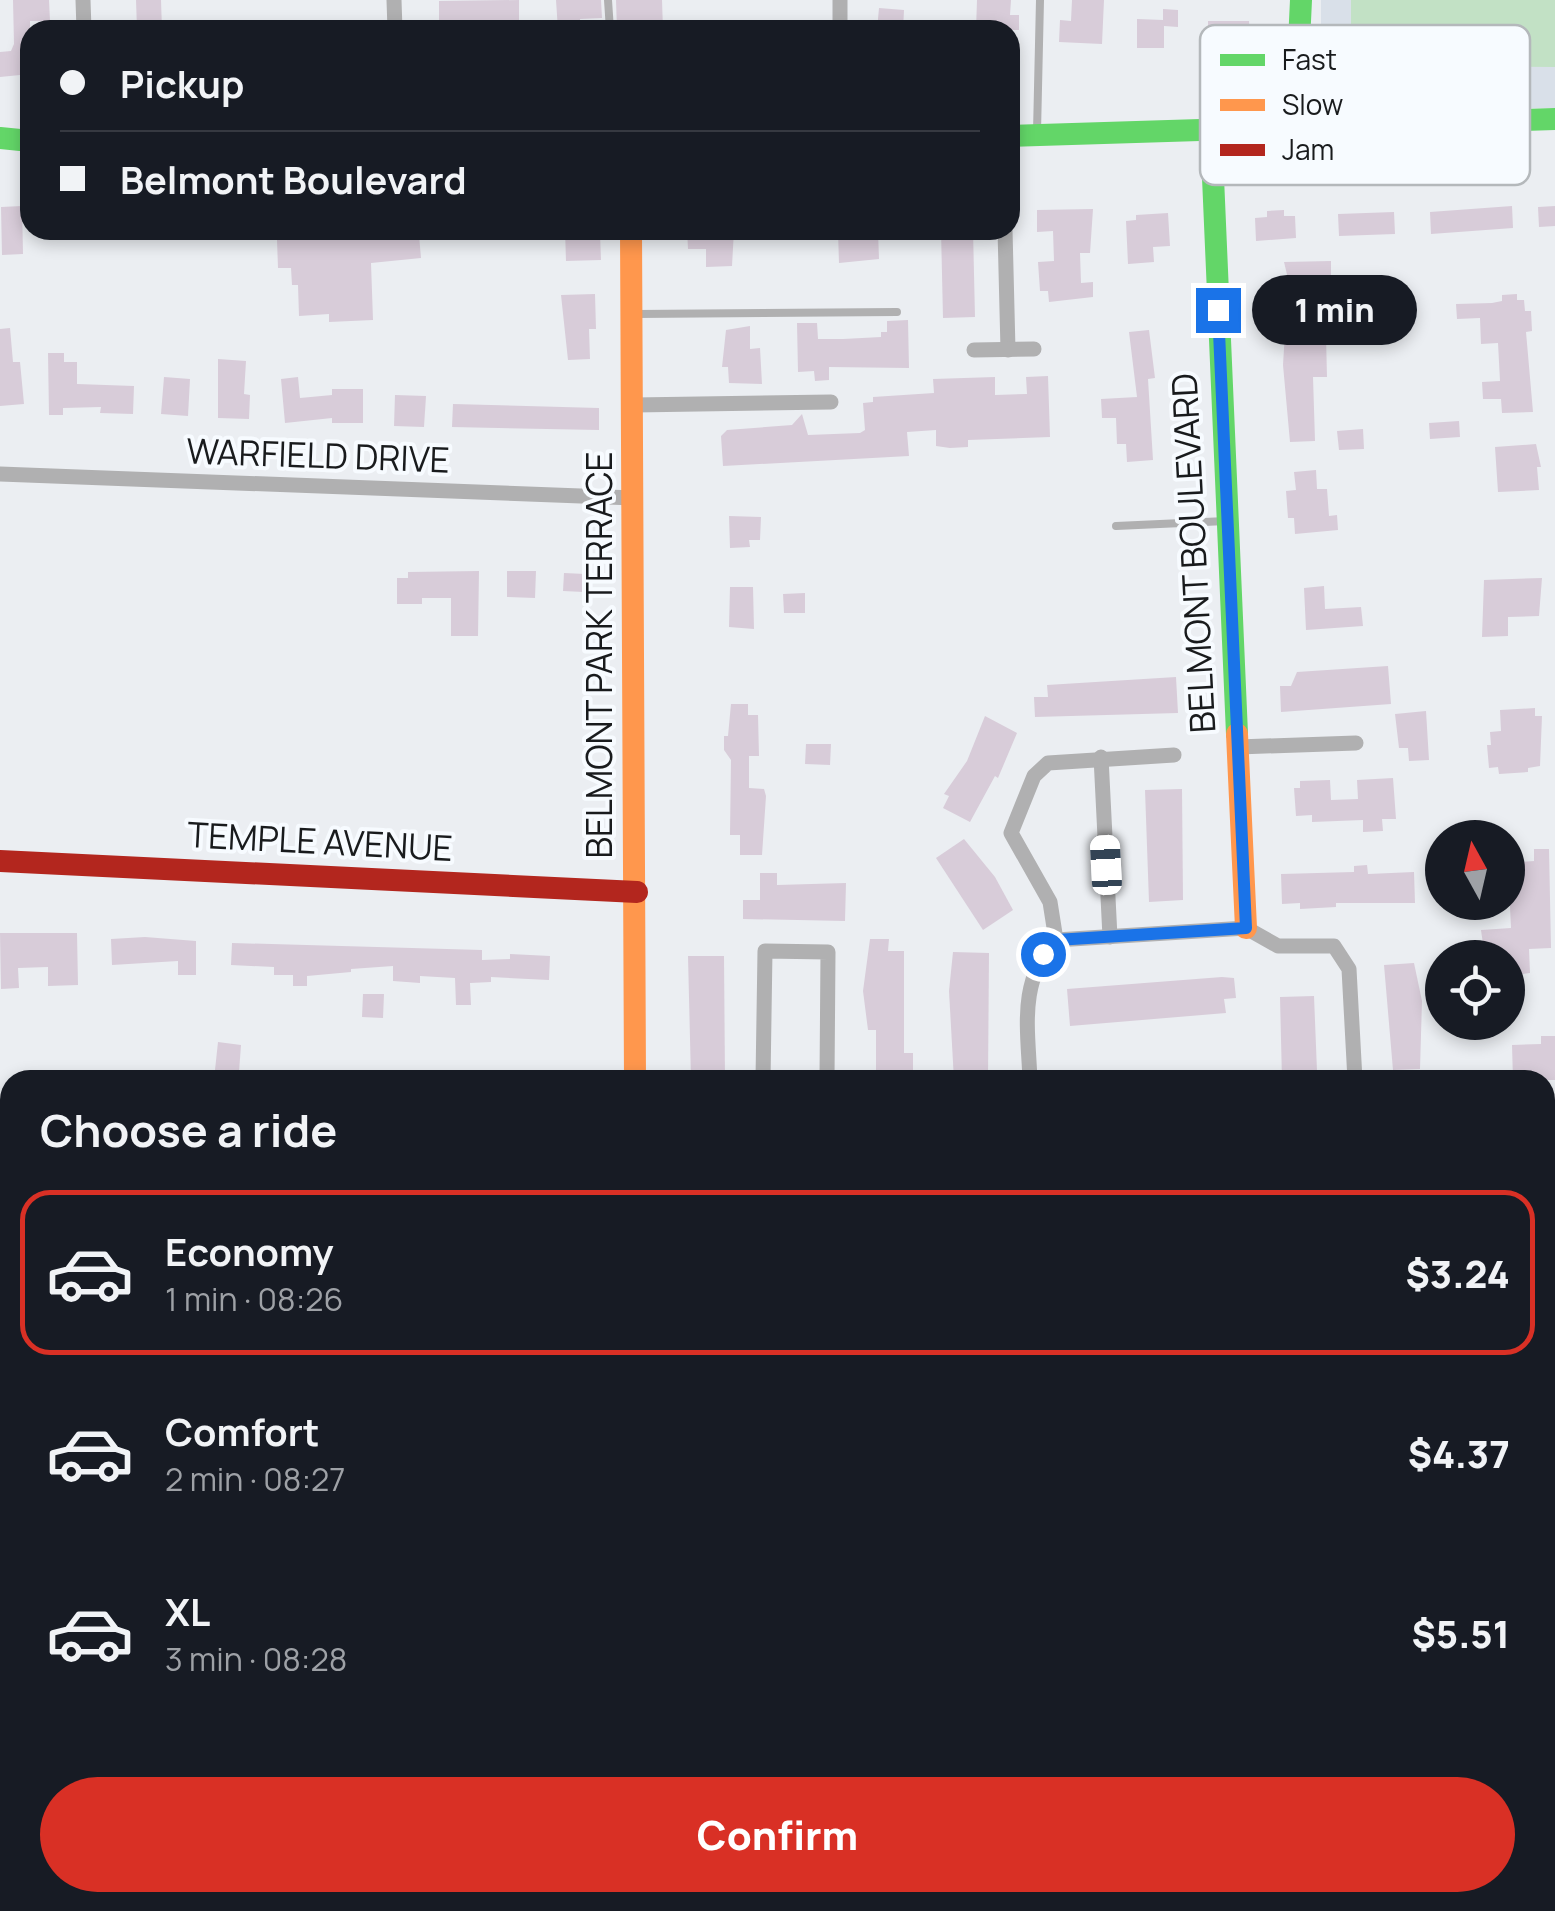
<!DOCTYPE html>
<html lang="en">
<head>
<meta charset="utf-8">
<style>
  :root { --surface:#171b24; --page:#20242c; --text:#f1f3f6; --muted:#9ea1a6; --line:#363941; --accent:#d93025 }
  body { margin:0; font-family:Manrope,sans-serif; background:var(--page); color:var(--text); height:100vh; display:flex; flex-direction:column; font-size:38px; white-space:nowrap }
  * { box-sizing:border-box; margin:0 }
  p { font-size:32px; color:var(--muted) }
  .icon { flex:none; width:55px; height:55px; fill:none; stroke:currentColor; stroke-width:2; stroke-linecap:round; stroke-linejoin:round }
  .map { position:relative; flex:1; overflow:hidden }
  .panel { position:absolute; left:0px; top:1070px; width:1555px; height:842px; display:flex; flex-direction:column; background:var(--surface); border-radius:30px 30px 0 0; box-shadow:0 5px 15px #0003 }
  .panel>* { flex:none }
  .banner { position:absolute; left:20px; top:20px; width:1000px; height:220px; border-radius:30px; box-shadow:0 5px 15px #0003; display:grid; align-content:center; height:220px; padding:0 40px; background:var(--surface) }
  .needle { width:65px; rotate:352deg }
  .buttons { position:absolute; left:1425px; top:820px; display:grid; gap:20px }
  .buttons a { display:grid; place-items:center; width:100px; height:100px; border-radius:50%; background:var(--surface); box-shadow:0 5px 15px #0003; font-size:50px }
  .end { position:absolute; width:45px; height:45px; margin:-22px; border:12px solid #1a73e8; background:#fff; box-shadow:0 0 0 5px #fff }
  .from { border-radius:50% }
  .bubble { position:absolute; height:70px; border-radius:35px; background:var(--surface); box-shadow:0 5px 15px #0003; font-size:32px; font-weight:800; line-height:70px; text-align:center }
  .car { position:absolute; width:30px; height:60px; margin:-30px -15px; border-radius:12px; box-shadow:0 0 8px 2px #0007; background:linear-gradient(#fff 24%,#345 0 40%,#fff 0 76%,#345 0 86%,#fff 0) }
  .banner b { display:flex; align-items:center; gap:35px; height:95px; font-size:38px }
  .banner b+b { border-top:2px solid var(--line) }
  .banner i { width:25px; height:25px; background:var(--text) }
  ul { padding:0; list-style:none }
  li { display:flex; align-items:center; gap:30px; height:165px; margin:0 20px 15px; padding:0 20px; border:5px solid transparent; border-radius:30px }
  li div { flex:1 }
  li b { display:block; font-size:38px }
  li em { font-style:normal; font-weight:800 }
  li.active { border-color:var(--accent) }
  li>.icon { width:90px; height:90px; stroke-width:1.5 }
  h2 { padding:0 40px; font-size:45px; line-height:120px }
  .button { display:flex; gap:20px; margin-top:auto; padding:20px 40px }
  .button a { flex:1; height:115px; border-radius:60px; background:var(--accent); color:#fff; font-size:40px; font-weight:800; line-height:115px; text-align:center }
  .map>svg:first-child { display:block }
  .built { fill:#d9e0e9 }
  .green { fill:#c2e1c5 }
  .building { fill:#d8ccd9 }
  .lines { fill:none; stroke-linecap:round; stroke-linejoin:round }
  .path { stroke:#b3b3b6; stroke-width:2.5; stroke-dasharray:8 8; stroke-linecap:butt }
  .lane { stroke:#b0b0b1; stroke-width:8 }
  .street { stroke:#b0b0b1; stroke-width:15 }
  .fast { stroke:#63d668; stroke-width:22 }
  .slow { stroke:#ff974d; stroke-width:22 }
  .jam { stroke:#b3261e; stroke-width:22 }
  .route { stroke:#1a73e8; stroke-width:12 }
  .labels { text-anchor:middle; stroke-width:8; stroke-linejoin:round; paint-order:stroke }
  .street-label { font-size:35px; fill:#191b1d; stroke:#f7fbff }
  .key { fill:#f7fbff; stroke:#b4b8bb; stroke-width:2.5 }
  .key-label { font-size:28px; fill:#191b1d }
</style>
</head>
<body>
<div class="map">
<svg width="1555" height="1911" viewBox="0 0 1555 1911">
  <rect width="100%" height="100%" fill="#ebeef2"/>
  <g class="built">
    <path d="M1321 0H1555V108L1321 110Z"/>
    <path d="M1555 1504V1911H1182L1180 1903 1545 1902V1505Z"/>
  </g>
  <g class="green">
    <path d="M1351 0H1555V67L1351 66Z"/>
    <path d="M1180 1902 1182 1911H646V1903Z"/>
  </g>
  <g class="building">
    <path d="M13 0H49L50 21H30V74L0 77V52L11 51 14 44Z"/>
    <path d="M136 0H161L162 30 137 29Z"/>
    <path d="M519 0V22L439 26V1Z"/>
    <path d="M556 0H601L602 18 580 19 581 30H558Z"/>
    <path d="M616 0H662L663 30H617Z"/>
    <path d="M977 0H1011L1010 15H1019V30H976Z"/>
    <path d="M1072 0H1104L1102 44 1059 42 1060 20 1071 21Z"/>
    <path d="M879 8 904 10 903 30H877Z"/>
    <path d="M1163 9 1178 10V27L1164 26V48H1137V19L1163 20Z"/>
    <path d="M1208 21H1249L1250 43H1208Z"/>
    <path d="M22 206 23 254 2 255 1 207Z"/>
    <path d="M1512 206 1513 228 1431 234 1430 212Z"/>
    <path d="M1555 206V226L1539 227 1538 207Z"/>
    <path d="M1093 209 1090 253H1080L1081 283 1093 282V297L1049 302 1048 291H1040L1038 262 1054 261 1053 231 1037 232V210Z"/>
    <path d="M1284 210V216H1295L1296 238 1256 241 1255 218 1267 217V211Z"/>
    <path d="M1394 212 1395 234 1339 236 1338 214Z"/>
    <path d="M1168 213 1170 246 1153 247 1154 262 1128 264 1126 221 1136 220V215Z"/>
    <path d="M565 230 600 234 601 260 566 261Z"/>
    <path d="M687 230H734L732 266 706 267V249H688Z"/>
    <path d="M941 230H973L975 317 943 318Z"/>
    <path d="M878 231 879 259 839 263 838 232Z"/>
    <path d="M419 235 421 258 371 263 373 320 329 322V314L299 316 298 285H292L291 268H278L277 240Z"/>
    <path d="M1331 261V292L1291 291 1284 262Z"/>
    <path d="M595 294 596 329H589L590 359 568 360 561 295Z"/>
    <path d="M1517 294V300H1524L1525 311H1531L1532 331 1526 332 1533 412 1502 413 1501 399H1483L1482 382 1500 381 1498 343 1481 344 1480 318 1457 319 1456 304 1492 303 1502 301V295Z"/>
    <path d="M1286 316H1308V336H1326L1327 377H1313L1315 441 1290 442 1283 365Z"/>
    <path d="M908 320 909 368 829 367V380L815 381 814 371 798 372 797 323H817L818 339H843L881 337V332H887V321Z"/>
    <path d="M750 326V349L760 348 762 384 729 383 728 367H722L726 330Z"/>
    <path d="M10 328 13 362H20L24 404 0 406V329Z"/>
    <path d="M1149 330 1155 378 1148 379 1153 460 1127 462 1126 444H1117L1116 418H1102L1101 399 1137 397 1129 332Z"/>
    <path d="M48 353H64V362H77V384L134 386 133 414 100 413 101 407 63 408V415H49Z"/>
    <path d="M218 359 246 361 244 394 250 395 249 419 218 418Z"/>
    <path d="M1048 376 1050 437 968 440V447L950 448 936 446V430L907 432 909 456 723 466 721 436 727 430 792 425 802 414 808 435 860 433 865 430 863 403 873 402V397L934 393 933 379 995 377V395L1027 394 1026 377Z"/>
    <path d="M164 377 190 379 188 416 161 414Z"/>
    <path d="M298 377 300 398 332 395V389H363V423H332V418L285 423 281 379Z"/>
    <path d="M395 395 426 396 424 427 394 426Z"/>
    <path d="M453 404 599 408V430L452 427Z"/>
    <path d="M1459 421 1460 437 1430 439 1429 423Z"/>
    <path d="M1363 429 1364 449 1339 450 1337 431Z"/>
    <path d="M1536 444 1541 467H1537L1539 490 1498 492 1495 447Z"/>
    <path d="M1316 470 1317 489H1327L1329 516 1337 515 1338 530 1295 534 1294 518H1288L1286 491 1296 490 1294 472Z"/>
    <path d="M729 516 761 517 760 540H749L750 547 730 548Z"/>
    <path d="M479 571 478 636H451V598H422V604H397V578H408V572Z"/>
    <path d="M507 571H536L535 598 507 597Z"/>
    <path d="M564 573 585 574 584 592 563 591Z"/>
    <path d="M1542 578 1539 616 1508 617V636L1482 637 1484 580Z"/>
    <path d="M1324 586 1325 609 1361 607 1363 626 1306 630 1304 588Z"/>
    <path d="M730 587H753L754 629 729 627Z"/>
    <path d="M805 593V613H784L783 594Z"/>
    <path d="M1388 666 1391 704 1281 712 1280 686H1291L1297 672Z"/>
    <path d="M1176 677 1178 713 1035 717 1034 697H1048L1047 685Z"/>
    <path d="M731 704H748V715H758L759 756H749V788L764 789 766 796 762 855H740V835H730L731 760 724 750V736H728Z"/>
    <path d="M1535 708V716H1542L1540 766 1528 768V772L1499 774 1498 767 1489 768 1487 745H1491L1490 732 1501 731 1500 710Z"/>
    <path d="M1426 711 1429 760 1409 761 1408 748H1399L1395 714Z"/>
    <path d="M985 716 1017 733 998 778 995 776 970 822 943 808 949 796 944 794 967 761Z"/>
    <path d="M806 744H831L830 765 805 764Z"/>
    <path d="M1393 778 1396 819H1382L1383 831 1363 832V820L1312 822V815L1296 816 1294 788H1300V781L1330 780 1331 800 1358 799 1357 780Z"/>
    <path d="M1182 789 1183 900 1149 902 1145 790Z"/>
    <path d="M964 839 995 877 1013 910 983 930 936 858Z"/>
    <path d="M1534 849H1549L1551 948 1529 949 1530 973 1508 976V958H1485L1481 930 1511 928 1508 863 1534 861Z"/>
    <path d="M1367 865 1368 874 1414 872 1415 903H1336V907L1300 909V903L1282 904 1281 874 1354 872V866Z"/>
    <path d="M760 873H777V885L846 883 845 921 743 919V900H760Z"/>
    <path d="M0 933H77L78 985 48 986V967L18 968 19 988 1 989Z"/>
    <path d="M145 937 196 941V975H178V961L112 965 111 939Z"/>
    <path d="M870 939H889L888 951H904V1053H913V1074L900 1073V1080H876V1030H868L863 991Z"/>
    <path d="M232 943 482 950V960L510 959V954L550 956 549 980 491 977V982L470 983 471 1005H456L455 978 420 976V983L393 981V966L351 969V972L307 976V986H293V975H274V967L231 965Z"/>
    <path d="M953 952 989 953 988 1080H954L949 991Z"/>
    <path d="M688 956H724L725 1080H691Z"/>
    <path d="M1414 963 1422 1001 1420 1069 1393 1070 1384 965Z"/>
    <path d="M1222 977 1234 978 1236 998 1224 999 1226 1013 1070 1026 1067 989Z"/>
    <path d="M363 994H384L383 1018 362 1017Z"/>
    <path d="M1314 996 1317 1071H1311V1080H1282L1280 997Z"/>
    <path d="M1541 1036H1555V1080H1513L1512 1045 1541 1044Z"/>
    <path d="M218 1042 241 1045 239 1072 215 1070Z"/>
  </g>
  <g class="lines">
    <g class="path">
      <path d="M756 1902 757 1911"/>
      <path d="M1118 1902 1119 1911"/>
      <path d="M1206 1902 1208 1911"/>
      <path d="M1401 1902 1403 1911"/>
      <path d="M1469 1902 1471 1911"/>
      <path d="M1356 1911 1372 1902"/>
    </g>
    <g class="lane">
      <path d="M608 0 610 30"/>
      <path d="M1037 132 1040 0"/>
      <path d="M636 314 897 312"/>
      <path d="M1116 526 1226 521"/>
      <path d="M1170 1902 1172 1911"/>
    </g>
    <g class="street">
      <path d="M83 0 84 30"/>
      <path d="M394 0 395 30"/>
      <path d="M840 30V0"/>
      <path d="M1005 230 1008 350"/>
      <path d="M974 350 1034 349"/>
      <path d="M634 405 831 402"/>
      <path d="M0 474 634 498"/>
      <path d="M1238 747 1356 743"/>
      <path d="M1101 757 1110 937"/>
      <path d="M1056 940 1246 928 1278 946H1334L1349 969 1355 1080"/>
      <path d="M763 1080 765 951 828 952 827 1080"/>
      <path d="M1030 1080C1028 1028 1018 981 1056 940L1050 902 1011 833 1034 776 1048 763 1174 755"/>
      <path d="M0 1471 10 1472"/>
      <path d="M316 1902V1911"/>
      <path d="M646 1902V1911"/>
      <path d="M19 1911 32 1902"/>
    </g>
    <g class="fast">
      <path d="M1295 127 1301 0"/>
      <path d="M1211 131 1237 734"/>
      <path d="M1010 136 1555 119"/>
      <path d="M0 138 30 141"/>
    </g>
    <g class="slow">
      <path d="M631 230 635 1080"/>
      <path d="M1237 734 1246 928"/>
      <path d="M0 1834 10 1846"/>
      <path d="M59 1902 66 1911"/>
    </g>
    <path class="jam" d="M0 861 637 892"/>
  </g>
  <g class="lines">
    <path class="route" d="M1043 954 1056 940 1246 928 1218 310"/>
  </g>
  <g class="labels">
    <g class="street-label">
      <text transform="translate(318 456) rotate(2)" y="12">WARFIELD DRIVE</text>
      <text transform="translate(1194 553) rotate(-93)" y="12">BELMONT BOULEVARD</text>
      <text transform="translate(600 655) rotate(-90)" y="12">BELMONT PARK TERRACE</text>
      <text transform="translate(320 842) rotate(3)" y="12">TEMPLE AVENUE</text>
    </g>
  </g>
  <rect x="1200" y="25" width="330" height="160" rx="15" class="key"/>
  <rect x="1220" y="54" width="45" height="12" fill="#63d668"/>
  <rect x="1220" y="99" width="45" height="12" fill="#ff974d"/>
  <rect x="1220" y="144" width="45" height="12" fill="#b3261e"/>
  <g class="key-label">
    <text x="1282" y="70">Fast</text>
    <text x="1282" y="115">Slow</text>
    <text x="1282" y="160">Jam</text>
  </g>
</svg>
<div class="buttons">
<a><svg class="needle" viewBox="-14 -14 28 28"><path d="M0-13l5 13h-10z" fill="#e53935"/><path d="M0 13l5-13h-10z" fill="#9ea1a6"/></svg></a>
<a><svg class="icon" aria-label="locate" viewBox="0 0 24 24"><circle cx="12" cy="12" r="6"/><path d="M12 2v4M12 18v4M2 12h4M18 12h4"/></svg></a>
</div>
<i class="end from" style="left:1043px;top:954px"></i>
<i class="end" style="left:1218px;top:310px"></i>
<div class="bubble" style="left:1252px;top:275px;width:165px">1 min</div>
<i class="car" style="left:1106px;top:865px;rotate:357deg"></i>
<div class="banner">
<b><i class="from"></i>Pickup</b>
<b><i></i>Belmont Boulevard</b>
</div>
<section class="panel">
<h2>Choose a ride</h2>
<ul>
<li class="active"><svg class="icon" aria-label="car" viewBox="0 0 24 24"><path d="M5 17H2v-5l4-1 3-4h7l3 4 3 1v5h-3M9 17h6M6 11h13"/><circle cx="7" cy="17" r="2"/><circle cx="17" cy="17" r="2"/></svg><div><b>Economy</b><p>1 min · 08:26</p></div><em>$3.24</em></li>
<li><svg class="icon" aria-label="car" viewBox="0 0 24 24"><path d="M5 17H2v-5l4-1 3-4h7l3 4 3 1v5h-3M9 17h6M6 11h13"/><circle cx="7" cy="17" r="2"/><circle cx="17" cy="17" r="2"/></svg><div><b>Comfort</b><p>2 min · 08:27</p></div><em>$4.37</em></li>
<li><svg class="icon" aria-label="car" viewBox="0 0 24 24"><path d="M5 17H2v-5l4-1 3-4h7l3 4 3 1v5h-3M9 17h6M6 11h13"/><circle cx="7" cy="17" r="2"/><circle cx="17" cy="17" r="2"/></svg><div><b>XL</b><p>3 min · 08:28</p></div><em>$5.51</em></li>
</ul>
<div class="button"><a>Confirm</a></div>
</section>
</div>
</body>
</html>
